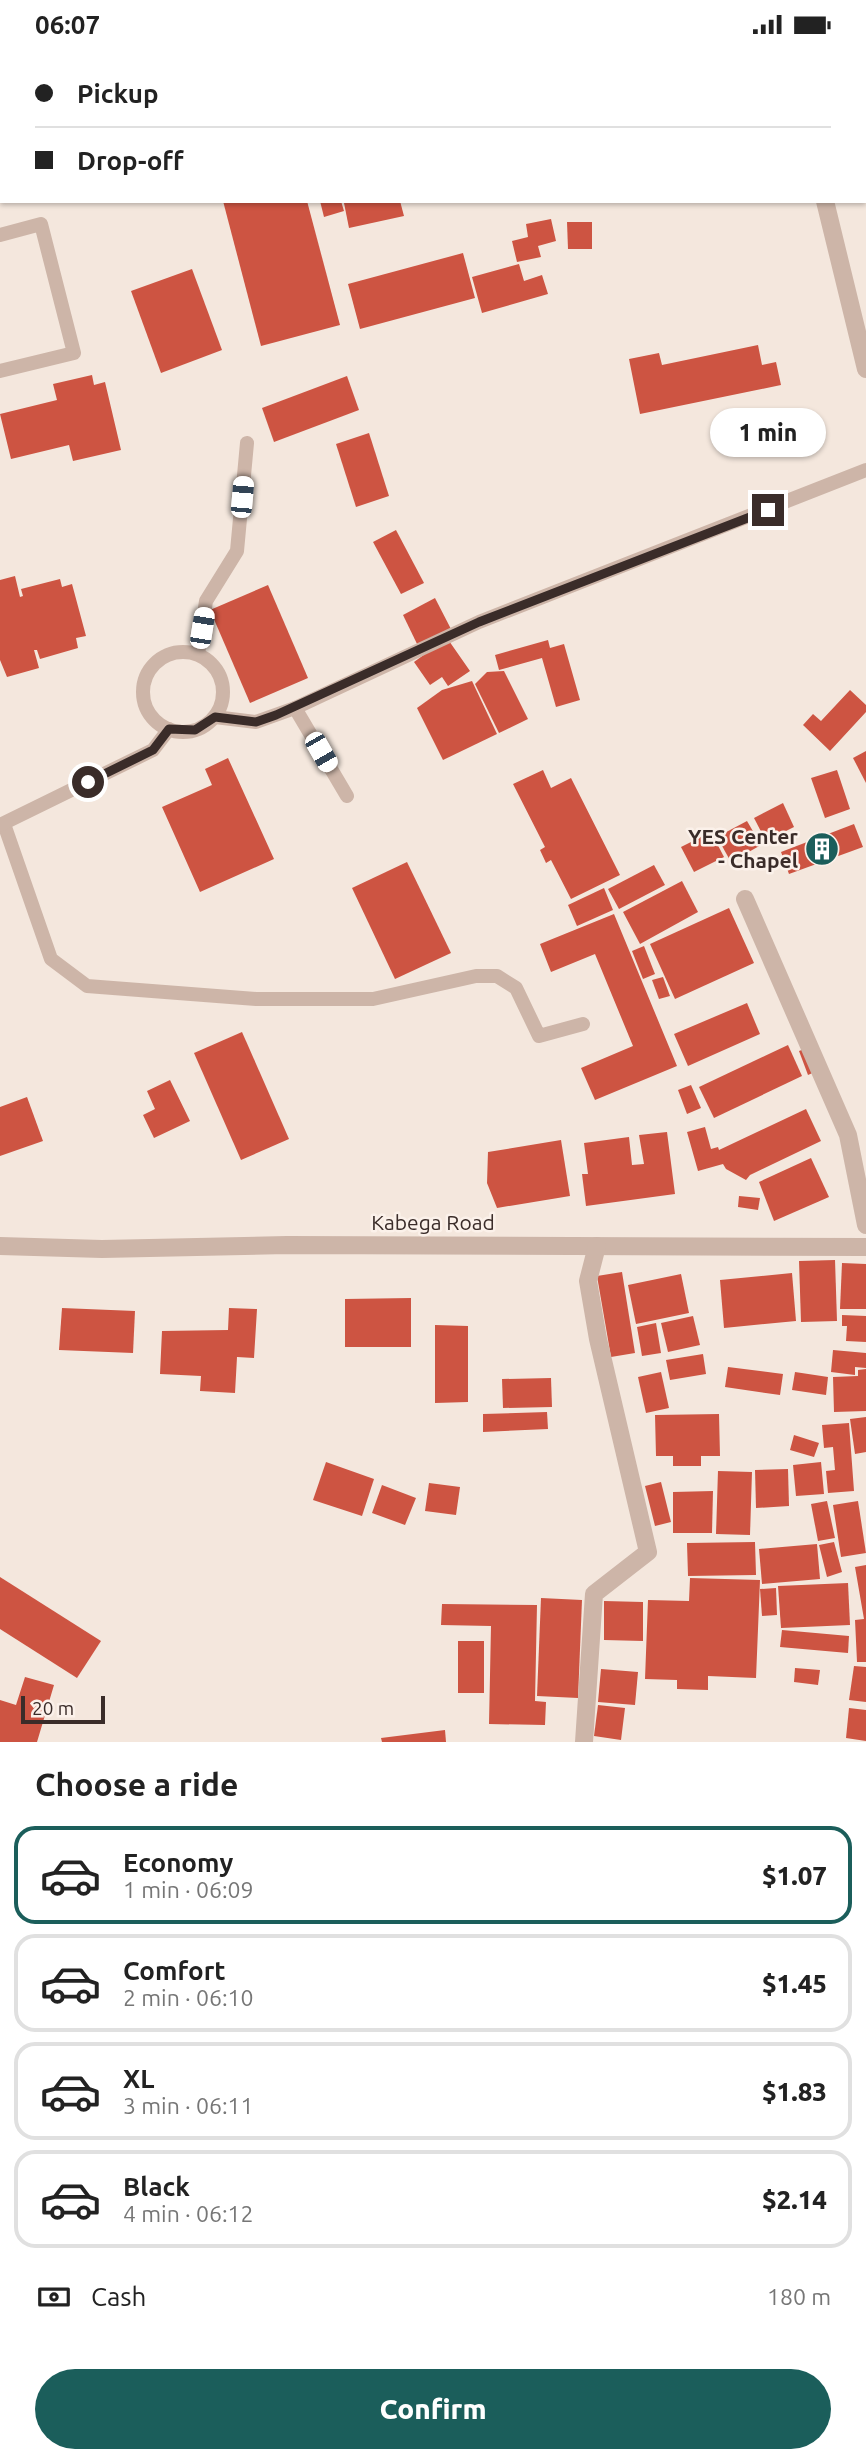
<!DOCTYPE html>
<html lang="en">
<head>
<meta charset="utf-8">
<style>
  :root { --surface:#fff; --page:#f6f6f6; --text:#222; --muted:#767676; --line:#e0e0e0; --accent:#1b5e5b }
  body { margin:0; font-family:Ubuntu,sans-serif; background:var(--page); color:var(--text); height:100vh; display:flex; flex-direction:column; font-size:26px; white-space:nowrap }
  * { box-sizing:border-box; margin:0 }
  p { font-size:23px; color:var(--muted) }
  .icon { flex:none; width:38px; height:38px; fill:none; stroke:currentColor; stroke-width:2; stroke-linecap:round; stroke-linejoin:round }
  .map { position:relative; height:1693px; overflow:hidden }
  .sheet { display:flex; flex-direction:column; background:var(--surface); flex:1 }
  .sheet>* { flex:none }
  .hud { position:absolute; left:0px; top:0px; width:866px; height:154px; box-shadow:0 2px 5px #0004; display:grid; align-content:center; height:154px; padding:0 35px; background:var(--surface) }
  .scale { position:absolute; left:21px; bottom:18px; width:84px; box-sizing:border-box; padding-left:7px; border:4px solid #3a2c29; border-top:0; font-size:19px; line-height:24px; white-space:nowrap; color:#3a2c29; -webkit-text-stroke:5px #fbf1ea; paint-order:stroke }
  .end { position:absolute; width:32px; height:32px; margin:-16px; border:9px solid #3a2c29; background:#fff; box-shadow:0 0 0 4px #fff }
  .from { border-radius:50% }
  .bubble { position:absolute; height:49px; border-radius:24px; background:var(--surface); box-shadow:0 2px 5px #0004; font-size:23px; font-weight:800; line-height:49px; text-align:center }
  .car { position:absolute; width:21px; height:42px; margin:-21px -10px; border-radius:9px; box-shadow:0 0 5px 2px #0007; background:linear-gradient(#fff 24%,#345 0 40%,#fff 0 76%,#345 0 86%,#fff 0) }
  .hud b { display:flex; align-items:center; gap:24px; height:66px; font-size:26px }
  .hud b+b { border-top:2px solid var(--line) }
  .hud i { width:18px; height:18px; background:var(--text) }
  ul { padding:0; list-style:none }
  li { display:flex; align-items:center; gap:21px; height:98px; margin:0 14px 10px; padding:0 21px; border:4px solid var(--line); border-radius:21px }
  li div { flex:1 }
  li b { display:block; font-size:26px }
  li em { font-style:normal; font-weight:800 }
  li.current { border-color:var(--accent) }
  li>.icon { width:63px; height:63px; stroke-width:1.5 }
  h2 { padding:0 35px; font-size:32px; line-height:84px }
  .pay { display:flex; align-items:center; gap:18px; height:77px; padding:0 35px; font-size:26px }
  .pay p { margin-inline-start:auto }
  .primary-button { display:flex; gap:14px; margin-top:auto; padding:14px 35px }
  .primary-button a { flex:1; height:80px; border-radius:42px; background:var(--accent); color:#fff; font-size:28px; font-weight:800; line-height:80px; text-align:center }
  .status { display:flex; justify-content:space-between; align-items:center; height:49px; padding:0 35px; background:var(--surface); direction:ltr }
  .status svg { height:19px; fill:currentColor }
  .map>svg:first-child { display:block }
  .building { fill:#cd5442 }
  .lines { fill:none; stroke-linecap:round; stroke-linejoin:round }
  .service { stroke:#cdb5a8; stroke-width:14 }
  .minor { stroke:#cdb5a8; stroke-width:18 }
  .tertiary { stroke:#cdb5a8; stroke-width:18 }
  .route { stroke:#3a2c29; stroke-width:9 }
  .labels { text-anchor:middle; stroke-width:5; stroke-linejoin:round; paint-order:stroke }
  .poi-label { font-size:21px; font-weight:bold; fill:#3a2c29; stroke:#fbf1ea; text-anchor:end }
  .street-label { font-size:21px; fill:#3a2c29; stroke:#fbf1ea }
</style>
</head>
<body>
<div class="status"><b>06:07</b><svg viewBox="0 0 49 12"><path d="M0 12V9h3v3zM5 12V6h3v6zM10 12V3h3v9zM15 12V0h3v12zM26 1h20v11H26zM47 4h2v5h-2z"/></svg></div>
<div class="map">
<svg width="866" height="1693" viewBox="0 0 866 1693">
  <rect width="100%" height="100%" fill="#f4e7dd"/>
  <g class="building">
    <path d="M223 152H307L340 276 261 297Z"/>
    <path d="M320 152H341L344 162 324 168Z"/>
    <path d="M351 152H400L404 167 349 179 344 154Z"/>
    <path d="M551 170 556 192 538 197 541 208 517 213 512 192 528 188 526 175Z"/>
    <path d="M567 173H592V200H568Z"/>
    <path d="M463 204 475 249 360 280 348 235Z"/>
    <path d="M519 215 524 232 542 226 548 245 482 264 472 228Z"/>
    <path d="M192 220 222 301 161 324 131 242Z"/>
    <path d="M758 296 762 316 776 313 781 336 640 365 629 310 659 304 662 316Z"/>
    <path d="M92 326 94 336 105 333 121 401 73 412 69 396 11 410 0 365 57 351 53 335Z"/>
    <path d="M347 327 359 361 274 393 262 359Z"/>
    <path d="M733 370 741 383 725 393 717 380Z"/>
    <path d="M369 384 389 447 356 458 336 395Z"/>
    <path d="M396 481 424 534 401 545 373 493Z"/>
    <path d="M15 527 20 548 23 547 21 540 60 530 62 538 72 535 86 587 76 589 78 599 40 610 37 601H34L39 619 7 628 0 611V531Z"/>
    <path d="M268 536 308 629 250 654 210 561Z"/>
    <path d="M435 549 452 582 419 599 403 566Z"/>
    <path d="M447 589 470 622 448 637 442 628 430 636 414 613Z"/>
    <path d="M548 591 550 599 564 595 580 651 556 658 542 609 499 621 495 606Z"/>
    <path d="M504 622 528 670 499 684 475 635 487 623Z"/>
    <path d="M472 632 497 685 443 711 417 659 442 641Z"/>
    <path d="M850 641 866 656V663L830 702 803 676 813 665 821 672Z"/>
    <path d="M866 702V734L853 709Z"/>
    <path d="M228 709 274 810 200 843 162 758 212 736 205 720Z"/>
    <path d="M543 721 551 739 571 729 620 826 571 850 551 811 546 814 540 801 545 798 513 735Z"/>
    <path d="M837 721 850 760 825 769 811 729Z"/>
    <path d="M783 754 794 778 766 792 754 769Z"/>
    <path d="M747 772 761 796 731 813 717 788Z"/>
    <path d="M854 775 863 798 789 825 781 803Z"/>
    <path d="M711 783 724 808 694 823 681 798Z"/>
    <path d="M407 813 451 904 395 930 352 839Z"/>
    <path d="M654 816 665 836 619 860 608 840Z"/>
    <path d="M682 832 698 863 640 895 623 863Z"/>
    <path d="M604 839 613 861 577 877 568 856Z"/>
    <path d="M729 859 754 914 675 950 650 895Z"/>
    <path d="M614 865 677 1017 595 1051 581 1019 633 997 595 905 551 923 540 895Z"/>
    <path d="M644 897 655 925 643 930 632 902Z"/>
    <path d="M663 928 670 947 659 950 652 931Z"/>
    <path d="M747 954 760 985 688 1017 674 985Z"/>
    <path d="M242 983 289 1090 241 1111 194 1004Z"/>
    <path d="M788 996 802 1027 714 1069 699 1038Z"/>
    <path d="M807 999 817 1022 808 1026 799 1002Z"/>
    <path d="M170 1031 190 1072 154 1089 143 1066 155 1060 147 1042Z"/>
    <path d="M691 1036 701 1059 687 1065 678 1041Z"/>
    <path d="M27 1048 43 1092 0 1107V1058Z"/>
    <path d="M806 1060 821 1092 750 1126 746 1131 726 1120 723 1115 698 1122 687 1083 705 1078 711 1100 718 1098 719 1101Z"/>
    <path d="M667 1083 675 1145 586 1157 582 1125H588L584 1094 629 1088 632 1116 644 1115 639 1086Z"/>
    <path d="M561 1091 570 1147 497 1159 487 1134 488 1103Z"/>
    <path d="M811 1109 829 1148 774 1172 759 1133Z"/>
    <path d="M739 1147 760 1149 758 1161 738 1158Z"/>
    <path d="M835 1211 837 1272 801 1273 799 1212Z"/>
    <path d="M842 1214 866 1215V1260H840Z"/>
    <path d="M622 1223 635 1304 611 1308 597 1227Z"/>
    <path d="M792 1224 796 1272 724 1279 720 1231Z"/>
    <path d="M681 1225 689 1264 636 1275 628 1236Z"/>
    <path d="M411 1249V1298H345V1250Z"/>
    <path d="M62 1259 135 1262 133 1304 59 1301Z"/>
    <path d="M229 1259 257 1260 254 1309 237 1308 235 1344 200 1342 201 1327 160 1325 162 1282 228 1281Z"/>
    <path d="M842 1266 866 1267V1293L846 1292 847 1277H842Z"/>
    <path d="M693 1267 700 1296 668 1303 661 1274Z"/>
    <path d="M656 1274 661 1304 642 1307 637 1278Z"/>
    <path d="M435 1276 468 1277V1353L435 1354Z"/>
    <path d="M833 1301 866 1304V1319L855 1318V1326L831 1323Z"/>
    <path d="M703 1305 706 1325 670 1331 666 1311Z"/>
    <path d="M728 1318 783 1325 780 1346 725 1338Z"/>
    <path d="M866 1320V1362L834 1363 833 1328 858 1327V1321Z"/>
    <path d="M661 1323 669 1359 646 1364 638 1328Z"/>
    <path d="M795 1323 828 1328 826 1346 792 1341Z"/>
    <path d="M551 1329 552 1358 503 1359 502 1330Z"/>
    <path d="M547 1363 548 1380 483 1383V1365Z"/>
    <path d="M719 1365 720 1407H701V1417H673V1407H656L655 1366Z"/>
    <path d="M866 1368V1403L855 1405 850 1370Z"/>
    <path d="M849 1374 854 1442 828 1444 826 1422 835 1421 833 1398 824 1399 822 1376Z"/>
    <path d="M794 1386 819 1394 814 1408 790 1401Z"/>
    <path d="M326 1413 374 1430 362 1467 313 1451Z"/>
    <path d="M821 1413 824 1445 796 1447 793 1416Z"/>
    <path d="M788 1420 789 1457 756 1459 755 1421Z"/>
    <path d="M718 1422 752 1423 750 1486 716 1485Z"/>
    <path d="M661 1433 671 1473 655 1477 645 1437Z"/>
    <path d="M429 1434 460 1438 456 1466 425 1462Z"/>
    <path d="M382 1436 416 1449 405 1476 372 1464Z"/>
    <path d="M713 1442 712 1484H673V1443Z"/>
    <path d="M827 1452 835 1489 818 1492 811 1455Z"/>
    <path d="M858 1452 866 1504 841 1508 833 1456Z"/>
    <path d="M755 1493 756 1526 688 1527 687 1494Z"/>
    <path d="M834 1493 842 1523 827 1528 819 1496Z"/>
    <path d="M817 1495 820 1530 762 1535 759 1500Z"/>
    <path d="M866 1516V1613H857L855 1571 864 1570 855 1518Z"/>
    <path d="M0 1528 101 1592 77 1629 0 1580Z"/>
    <path d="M690 1529 760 1531 756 1629 708 1627V1641L677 1640V1631L645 1630 648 1551 689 1552Z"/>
    <path d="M848 1534 850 1576 781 1579 778 1537Z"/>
    <path d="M776 1539 777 1566 762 1567 760 1540Z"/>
    <path d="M541 1549 582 1551 578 1649 537 1647Z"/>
    <path d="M604 1552 643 1553V1592L604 1591Z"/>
    <path d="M442 1555 537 1556 535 1652 546 1653 545 1676 489 1675 491 1577 441 1576Z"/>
    <path d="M782 1581 849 1587 848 1604 780 1598Z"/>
    <rect x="458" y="1592" width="26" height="52"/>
    <path d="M854 1617 866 1618V1653L849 1651Z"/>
    <path d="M795 1619 820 1621 818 1636 794 1633Z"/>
    <path d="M601 1620 638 1623 635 1656 598 1653Z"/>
    <path d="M25 1628 54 1636 37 1693H0V1651L16 1656Z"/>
    <path d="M598 1656 625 1659 621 1691 594 1687Z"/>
    <path d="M849 1659 866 1661V1692L846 1689Z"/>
    <path d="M445 1681 446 1693H382L381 1689Z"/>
  </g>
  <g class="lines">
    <g class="service">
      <path d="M365 0 366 2"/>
      <path d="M0 186 41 175 74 304 0 322"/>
      <circle cx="183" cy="643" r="40"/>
      <path d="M198 605 206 552 237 502 247 394"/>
      <path d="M295 659 479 573 866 421"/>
      <path d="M215 668 256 673 295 659 347 747"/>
      <path d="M4 775 51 910 87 937 256 950H373L476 927H497L516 939 539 987 583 975"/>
      <path d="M0 776 153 701 169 680"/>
    </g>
    <g class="minor">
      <path d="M789 0V2"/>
      <path d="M825 152 866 320"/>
      <path d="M745 850 848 1086 866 1176"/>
      <path d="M0 1197 102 1200 287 1196 866 1198"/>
      <path d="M584 1693 594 1545 648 1503 598 1290 588 1232 597 1197"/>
    </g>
    <g class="tertiary">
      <path d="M35 2 45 0"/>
      <path d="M0 8H2"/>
    </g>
  </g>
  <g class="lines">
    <path class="route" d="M88 733 153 701 169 680 195 681 215 668 256 673 276 666 479 573 768 461"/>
  </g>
  <defs>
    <g id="building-disc" transform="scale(1.75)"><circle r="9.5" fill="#1b5e5b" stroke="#fbf1ea"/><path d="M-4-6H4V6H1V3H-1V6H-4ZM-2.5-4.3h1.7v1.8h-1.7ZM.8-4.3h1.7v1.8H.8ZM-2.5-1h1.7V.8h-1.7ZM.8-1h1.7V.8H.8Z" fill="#fff"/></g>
  </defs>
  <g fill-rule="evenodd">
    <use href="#building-disc" x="822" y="800"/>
  </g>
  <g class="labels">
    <g class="poi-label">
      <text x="798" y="795">YES Center<tspan x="798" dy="24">- Chapel</tspan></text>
    </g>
    <g class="street-label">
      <text x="433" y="1181">Kabega Road</text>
    </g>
  </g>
</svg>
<div class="scale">20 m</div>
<i class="end from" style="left:88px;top:733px"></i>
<i class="end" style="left:768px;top:461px"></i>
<div class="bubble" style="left:710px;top:359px;width:116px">1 min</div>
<i class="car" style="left:242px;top:448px;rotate:5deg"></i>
<i class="car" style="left:202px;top:579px;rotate:9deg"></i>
<i class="car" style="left:321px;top:703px;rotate:150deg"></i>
<div class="hud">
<b><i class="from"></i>Pickup</b>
<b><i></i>Drop-off</b>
</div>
</div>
<section class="sheet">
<h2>Choose a ride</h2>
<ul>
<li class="current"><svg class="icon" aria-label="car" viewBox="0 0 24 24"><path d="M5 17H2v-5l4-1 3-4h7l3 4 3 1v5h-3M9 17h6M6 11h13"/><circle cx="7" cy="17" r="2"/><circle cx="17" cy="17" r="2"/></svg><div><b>Economy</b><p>1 min · 06:09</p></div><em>$1.07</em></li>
<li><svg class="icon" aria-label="car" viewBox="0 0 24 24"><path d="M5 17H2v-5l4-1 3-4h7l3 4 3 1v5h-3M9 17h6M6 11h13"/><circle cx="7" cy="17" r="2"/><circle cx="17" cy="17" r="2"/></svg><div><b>Comfort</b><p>2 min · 06:10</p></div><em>$1.45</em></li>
<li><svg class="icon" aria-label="car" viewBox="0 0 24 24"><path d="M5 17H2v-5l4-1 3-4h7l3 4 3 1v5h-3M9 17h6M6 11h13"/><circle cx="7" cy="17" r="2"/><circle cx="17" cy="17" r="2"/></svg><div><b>XL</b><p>3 min · 06:11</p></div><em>$1.83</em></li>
<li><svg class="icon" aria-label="car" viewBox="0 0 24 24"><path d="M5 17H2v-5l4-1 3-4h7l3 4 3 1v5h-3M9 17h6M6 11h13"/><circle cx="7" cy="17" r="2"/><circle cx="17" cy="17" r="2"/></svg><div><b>Black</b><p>4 min · 06:12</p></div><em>$2.14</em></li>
</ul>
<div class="pay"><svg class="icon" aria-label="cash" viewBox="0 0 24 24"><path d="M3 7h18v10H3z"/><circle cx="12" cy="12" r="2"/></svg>Cash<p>180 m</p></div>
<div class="primary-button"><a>Confirm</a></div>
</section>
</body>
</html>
